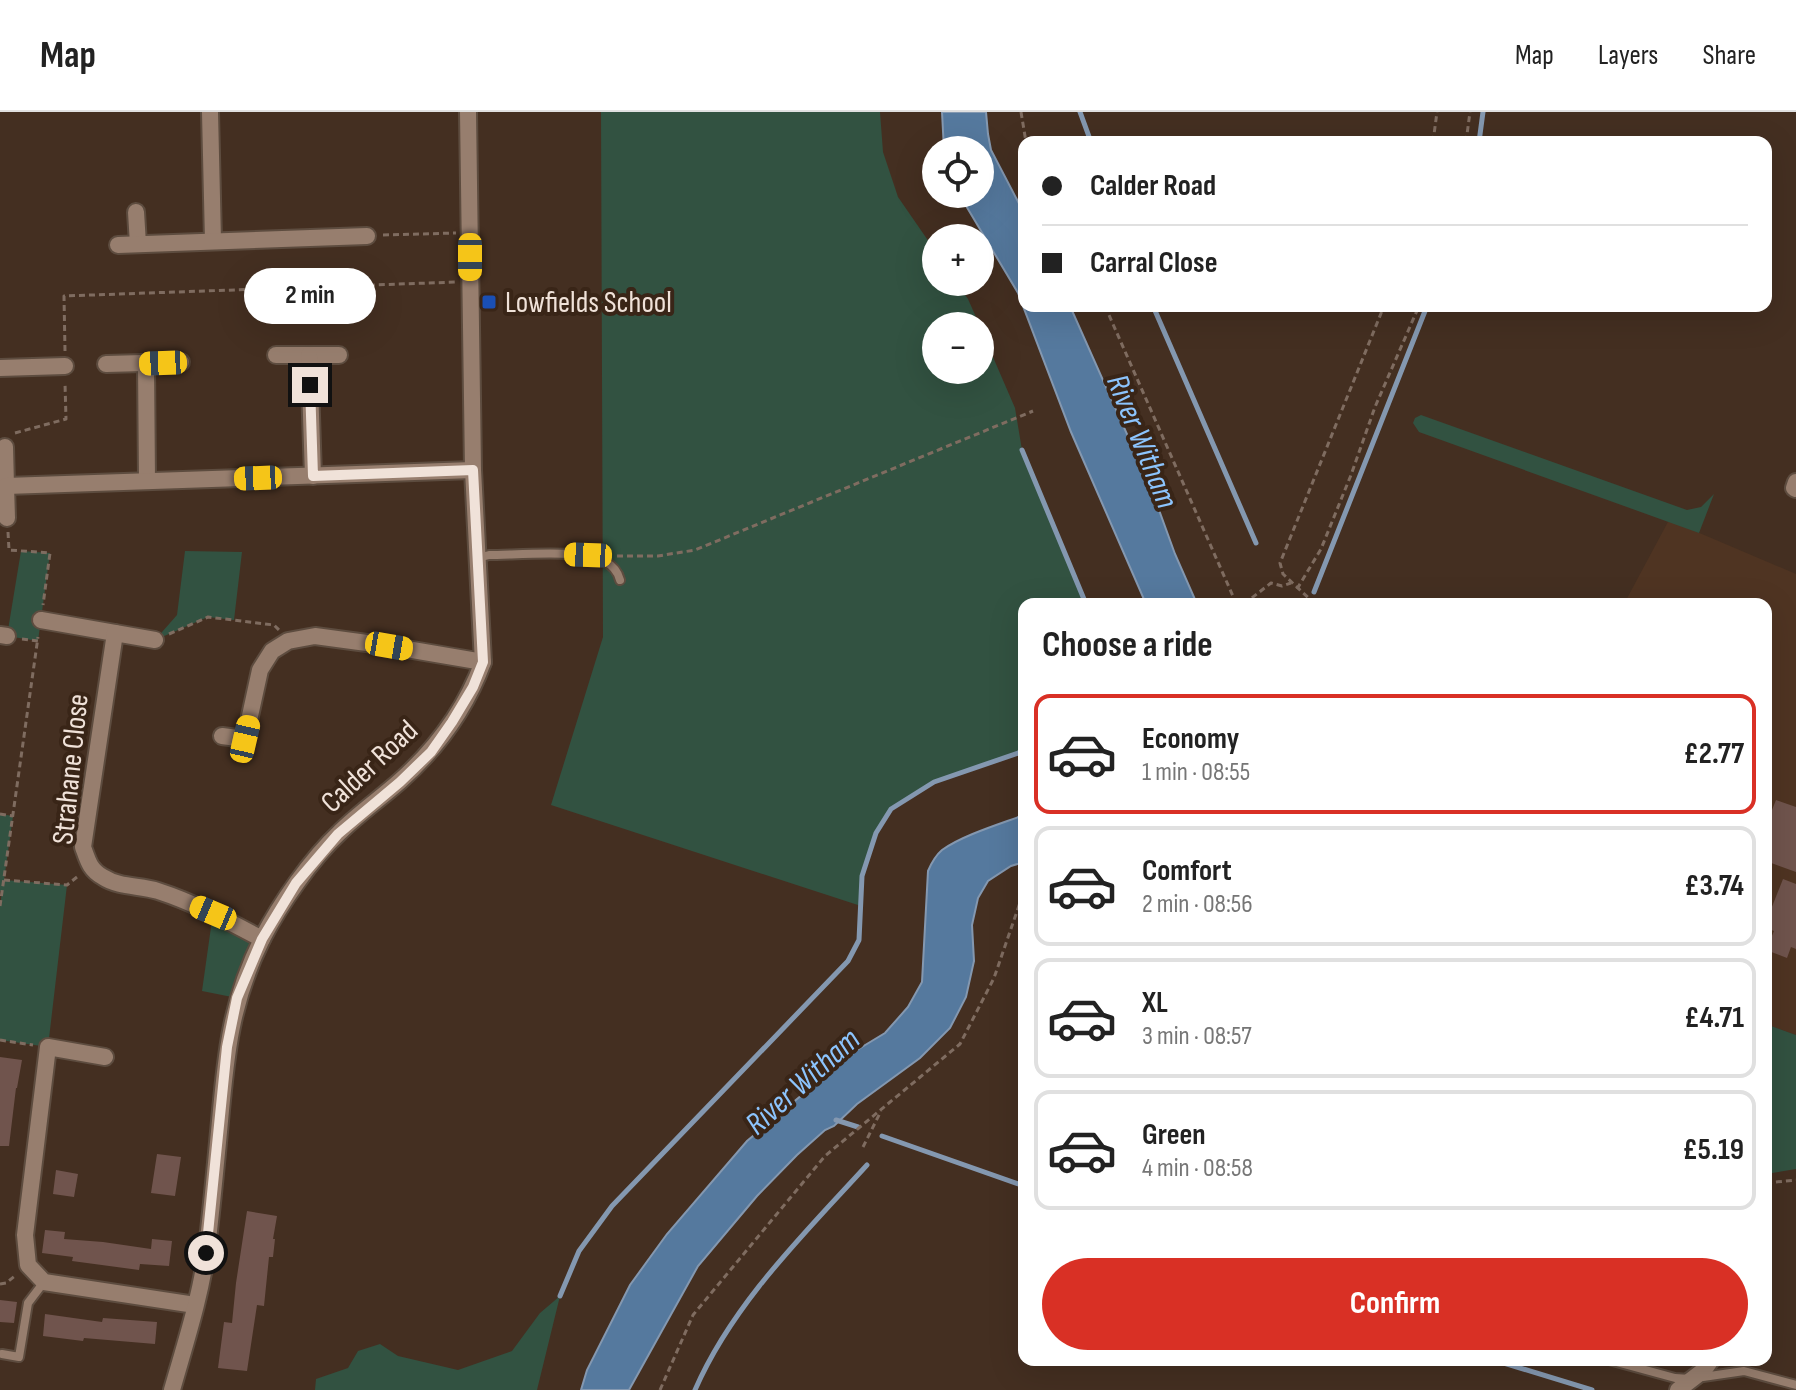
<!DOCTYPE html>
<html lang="en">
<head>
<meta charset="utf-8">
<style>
  :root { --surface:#fff; --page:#f2f2f2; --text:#222; --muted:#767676; --line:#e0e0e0; --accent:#d93025 }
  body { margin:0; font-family:"Sofia Sans Condensed",sans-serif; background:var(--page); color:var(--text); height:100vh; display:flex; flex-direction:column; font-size:30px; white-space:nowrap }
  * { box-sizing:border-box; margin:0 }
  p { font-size:26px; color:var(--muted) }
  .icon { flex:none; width:44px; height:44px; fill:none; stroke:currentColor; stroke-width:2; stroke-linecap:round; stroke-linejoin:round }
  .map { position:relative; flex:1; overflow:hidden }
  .drawer { position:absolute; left:1018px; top:486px; width:754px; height:768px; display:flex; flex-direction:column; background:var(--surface); border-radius:16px; box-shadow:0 8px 32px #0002 }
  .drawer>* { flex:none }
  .hud { position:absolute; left:1018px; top:24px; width:754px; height:176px; border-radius:16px; box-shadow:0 8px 32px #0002; display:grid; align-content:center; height:176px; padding:0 24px; background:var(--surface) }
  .controls { position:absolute; left:922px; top:24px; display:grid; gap:16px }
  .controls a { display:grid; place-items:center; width:72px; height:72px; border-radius:50%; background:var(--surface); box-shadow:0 8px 32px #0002; font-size:40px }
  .end { position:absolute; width:36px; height:36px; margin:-18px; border:10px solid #f0e2d9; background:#111; box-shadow:0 0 0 4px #111 }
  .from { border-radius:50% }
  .bubble { position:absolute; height:56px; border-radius:28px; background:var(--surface); box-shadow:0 8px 32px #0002; font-size:26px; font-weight:700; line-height:56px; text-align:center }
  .car { position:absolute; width:24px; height:48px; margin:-24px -12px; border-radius:10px; box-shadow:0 0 6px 2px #0007; background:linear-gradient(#f5c518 24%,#345 0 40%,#f5c518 0 76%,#345 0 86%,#f5c518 0) }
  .hud b { display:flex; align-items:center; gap:28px; height:76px; font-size:30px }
  .hud b+b { border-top:2px solid var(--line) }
  .hud i { width:20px; height:20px; background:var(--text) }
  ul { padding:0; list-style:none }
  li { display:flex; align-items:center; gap:24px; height:120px; margin:0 16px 12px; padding:0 8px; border:4px solid var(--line); border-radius:16px }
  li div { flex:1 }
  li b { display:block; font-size:30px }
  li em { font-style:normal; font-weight:700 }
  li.on { border-color:var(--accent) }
  li>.icon { width:72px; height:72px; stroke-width:1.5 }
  h2 { padding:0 24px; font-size:36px; line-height:96px }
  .button { display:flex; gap:16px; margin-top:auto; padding:16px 24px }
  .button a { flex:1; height:92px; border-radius:48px; background:var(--accent); color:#fff; font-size:32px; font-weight:700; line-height:92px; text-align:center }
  header { display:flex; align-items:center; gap:48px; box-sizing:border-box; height:112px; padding:0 40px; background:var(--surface); border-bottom:2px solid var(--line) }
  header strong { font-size:38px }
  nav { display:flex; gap:44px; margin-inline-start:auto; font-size:28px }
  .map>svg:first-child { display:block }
  .built { fill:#4f3422 }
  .green { fill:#325241 }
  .water { fill:#55799e; stroke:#8498b0; stroke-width:2 }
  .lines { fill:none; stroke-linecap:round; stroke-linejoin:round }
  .stream { stroke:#8498b0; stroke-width:5 }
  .building { fill:#70544d }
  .lane-casing { stroke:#5d4c3f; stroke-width:12 }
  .street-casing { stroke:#5d4c3f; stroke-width:20 }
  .path { stroke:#7f6c60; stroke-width:3; stroke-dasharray:6 4; stroke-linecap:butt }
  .lane { stroke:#977e6e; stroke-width:8 }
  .street { stroke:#977e6e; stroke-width:16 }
  .route { stroke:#f0e2d9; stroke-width:10 }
  .transit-dot { fill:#1a4fb4; stroke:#392517; stroke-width:3 }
  .labels { text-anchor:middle; stroke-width:8; stroke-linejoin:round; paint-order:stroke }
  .poi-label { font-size:30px; fill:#f0e2d9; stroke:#392517; text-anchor:start }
  .street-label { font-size:30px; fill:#f0e2d9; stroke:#392517 }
  .water-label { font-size:32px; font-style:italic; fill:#8cc4fd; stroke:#392517 }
</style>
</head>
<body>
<header>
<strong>Map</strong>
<nav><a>Map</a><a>Layers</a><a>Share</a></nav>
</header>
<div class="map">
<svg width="1796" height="1278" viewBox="0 0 1796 1278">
  <rect width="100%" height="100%" fill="#442f21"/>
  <path class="built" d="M1669 408 1796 462V923L1766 912V492H1624Z"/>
  <g class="green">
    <path d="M601 0H880L883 40 898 85 936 140V170H956L968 187 980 214H936V258H980V215L1015 296 1022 338 1086 492H1024V639L934 670 891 697 876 721 862 764 861 794 551 693 603 525Z"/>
    <path d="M1421 303 1687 398 1701 395 1714 382 1699 421 1419 320 1413 311 1415 306Z"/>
    <path d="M21 439 50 441 38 529 7 524Z"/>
    <path d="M185 439 242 440 234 508 208 505 155 528 177 503Z"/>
    <path d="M0 702 13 704 4 768 67 773 48 935 0 928V794L2 780 0 779Z"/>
    <path d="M213 801 262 827 237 886 202 879Z"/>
    <path d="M1766 912 1796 923V1057L1766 1062Z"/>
    <path d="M560 1184 537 1278H315L316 1267 348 1256 358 1239 380 1232 398 1244 458 1258 512 1239 540 1201Z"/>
  </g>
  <g class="water">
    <path d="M942 0H986L988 22 991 38 1024 101V194H1070L1151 376 1175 442 1197 492H1146L1071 320 1018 181 959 82H980V38H944Z"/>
    <path d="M1024 703V750L1011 754 988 769 978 786 972 813 974 849 966 885 950 916 920 946 857 992 834 1014 825 1018 797 1043 757 1084 698 1154 629 1278H581L587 1258 630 1173 667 1122 747 1029 852 941 885 921 908 895 922 870 928 759C931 752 935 744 942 738 963 723 1000 712 1024 703Z"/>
  </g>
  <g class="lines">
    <g class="stream">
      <path d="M1080 0 1091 30"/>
      <path d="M1479 30 1483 0"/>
      <path d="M1153 194 1256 431"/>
      <path d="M1022 338 1086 492"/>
      <path d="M1314 480 1427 194"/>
      <path d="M836 1008 858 1015"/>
      <path d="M882 1024 1024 1074"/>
      <path d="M560 1184 579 1139 612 1094 848 849 859 828 862 764 876 721 891 697 934 670 1024 639"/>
      <path d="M1494 1248 1592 1278"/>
      <path d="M695 1278C733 1191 804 1122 867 1053"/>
    </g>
  </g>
  <g class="building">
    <path d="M1776 688 1796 695V760L1766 749V713Z"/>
    <path d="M1783 767 1796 772V837L1791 835 1787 846 1766 838 1774 819 1766 816V810Z"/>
    <path d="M0 945 22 948 17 976H16L9 1034H0Z"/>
    <path d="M157 1042 181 1045 175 1084 151 1081Z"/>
    <path d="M56 1058 78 1062 74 1085 53 1082Z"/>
    <path d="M247 1099 277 1104 273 1127H275L273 1145H269L264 1194 257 1193 247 1259 218 1256 224 1210 232 1211 236 1171Z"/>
    <path d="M45 1118 65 1120 64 1127 103 1130 151 1137 152 1127 172 1129 169 1154 140 1152 139 1158 72 1149 73 1145 42 1141Z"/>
    <path d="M0 1188 17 1190 14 1211 0 1210Z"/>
    <path d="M45 1202 102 1210 103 1206 157 1210 155 1232 84 1226 83 1229 43 1224Z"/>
  </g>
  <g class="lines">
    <g class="lane-casing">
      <g id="lane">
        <path d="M478 446 489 443C516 443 583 437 604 449 612 453 618 460 620 468"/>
        <path d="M2 1242 19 1245 28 1191 44 1170"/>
        <path d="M1609 1248 1675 1266 1690 1267"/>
        <path d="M1703 1265 1744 1259 1796 1273"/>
      </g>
    </g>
    <g class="street-casing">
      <g id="street">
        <path d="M210 0 213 129"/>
        <path d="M136 100 138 132"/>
        <path d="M118 133 367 124"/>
        <path d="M276 243H339"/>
        <path d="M309 243 313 364"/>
        <path d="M146 251 147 369"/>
        <path d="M106 252 181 250"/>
        <path d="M0 256 65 254"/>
        <path d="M5 335 6 374"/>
        <path d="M1796 370 1794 376 1796 377"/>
        <path d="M7 406 6 374 473 358"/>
        <path d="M41 508 115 521"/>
        <path d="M0 523 7 524"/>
        <path d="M155 528 115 521 83 735C88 749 90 758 103 765 120 776 140 773 158 779 195 791 228 809 262 827"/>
        <path d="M222 624 245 627 260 558 272 539 288 529 315 524 389 534 483 550"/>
        <path d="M105 945 48 935 25 1123 28 1153 44 1170 195 1193"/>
        <path d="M172 1278C185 1232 201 1184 207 1136 212 1094 216 1052 220 1009 226 942 231 889 262 827 280 792 311 747 340 720 359 701 381 686 400 669 437 636 466 596 483 550L473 358 468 0"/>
        <path d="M1678 1278 1704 1258 1711 1248"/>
      </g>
    </g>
    <g class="path">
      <path d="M1021 0 1026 30"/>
      <path d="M1433 30 1437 0"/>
      <path d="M1466 30 1470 0"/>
      <path d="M383 123 456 121"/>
      <path d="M1105 194 1236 491 1244 492"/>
      <path d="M65 239 64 184 457 170"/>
      <path d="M15 321 66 307 65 271"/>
      <path d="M8 420 9 438 50 441 43 493"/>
      <path d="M617 444H658L695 438 1033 299"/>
      <path d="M1297 477 1321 437 1351 363 1375 295 1419 194"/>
      <path d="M1244 492 1271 471 1282 474 1291 471"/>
      <path d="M1315 492 1283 462 1280 451 1384 194"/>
      <path d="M169 522 208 505 274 513 279 518"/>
      <path d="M22 527 38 529"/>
      <path d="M0 702 13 704"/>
      <path d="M4 768 67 773 77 765"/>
      <path d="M0 794 38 525"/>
      <path d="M0 928 33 933"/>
      <path d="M863 1035 881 999"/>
      <path d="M1766 1071 1796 1068"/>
      <path d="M0 1172 6 1171 16 1163"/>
      <path d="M660 1278 693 1203 825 1044 960 932 994 866 1024 779"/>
    </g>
    <use href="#lane" class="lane"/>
    <use href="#street" class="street"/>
  </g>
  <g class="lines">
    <path class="route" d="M206 1141 227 935 237 886 262 827 296 771 338 722 400 670 431 640 452 610 473 575 483 550 473 358 313 364 310 273"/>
  </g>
  <rect class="transit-dot" x="481" y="182" width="16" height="16" rx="4"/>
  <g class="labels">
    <g class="poi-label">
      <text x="505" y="200">Lowfields School</text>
    </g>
    <g class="street-label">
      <text transform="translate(369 654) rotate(-43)" y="10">Calder Road</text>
      <text transform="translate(70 657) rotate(-84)" y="10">Strahane Close</text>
    </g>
    <g class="water-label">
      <text transform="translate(1143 329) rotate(68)" y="11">River Witham</text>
      <text transform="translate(802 969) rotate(-42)" y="11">River Witham</text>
    </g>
  </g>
</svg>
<div class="controls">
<a><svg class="icon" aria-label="locate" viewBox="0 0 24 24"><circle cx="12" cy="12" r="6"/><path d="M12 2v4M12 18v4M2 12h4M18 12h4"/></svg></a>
<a>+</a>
<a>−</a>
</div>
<i class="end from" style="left:206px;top:1141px"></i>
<i class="end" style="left:310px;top:273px"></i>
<div class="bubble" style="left:244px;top:156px;width:132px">2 min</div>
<i class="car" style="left:470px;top:145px;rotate:180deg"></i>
<i class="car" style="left:163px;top:251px;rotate:268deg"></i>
<i class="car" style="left:258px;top:366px;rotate:268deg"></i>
<i class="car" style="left:588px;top:443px;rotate:272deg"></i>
<i class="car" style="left:389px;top:534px;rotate:100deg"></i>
<i class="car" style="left:245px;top:627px;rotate:13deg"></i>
<i class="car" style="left:213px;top:801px;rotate:293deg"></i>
<div class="hud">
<b><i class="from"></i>Calder Road</b>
<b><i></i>Carral Close</b>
</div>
<section class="drawer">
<h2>Choose a ride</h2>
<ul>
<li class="on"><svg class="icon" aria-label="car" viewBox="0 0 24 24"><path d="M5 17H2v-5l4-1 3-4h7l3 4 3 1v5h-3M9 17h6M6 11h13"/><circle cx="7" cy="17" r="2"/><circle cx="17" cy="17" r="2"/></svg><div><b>Economy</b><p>1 min · 08:55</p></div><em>£2.77</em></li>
<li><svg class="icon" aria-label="car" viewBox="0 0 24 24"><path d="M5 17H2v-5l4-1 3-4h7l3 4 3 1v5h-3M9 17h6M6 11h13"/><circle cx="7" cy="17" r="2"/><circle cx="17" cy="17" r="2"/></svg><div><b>Comfort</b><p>2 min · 08:56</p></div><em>£3.74</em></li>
<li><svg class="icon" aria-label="car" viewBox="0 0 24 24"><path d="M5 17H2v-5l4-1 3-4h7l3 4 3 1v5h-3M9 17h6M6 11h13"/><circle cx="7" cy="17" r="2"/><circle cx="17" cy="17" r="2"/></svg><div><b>XL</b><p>3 min · 08:57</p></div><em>£4.71</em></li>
<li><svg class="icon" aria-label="car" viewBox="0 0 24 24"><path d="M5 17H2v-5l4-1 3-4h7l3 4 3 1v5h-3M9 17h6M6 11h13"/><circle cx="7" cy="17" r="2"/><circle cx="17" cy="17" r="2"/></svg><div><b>Green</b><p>4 min · 08:58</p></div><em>£5.19</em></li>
</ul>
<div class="button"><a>Confirm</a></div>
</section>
</div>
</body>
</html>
